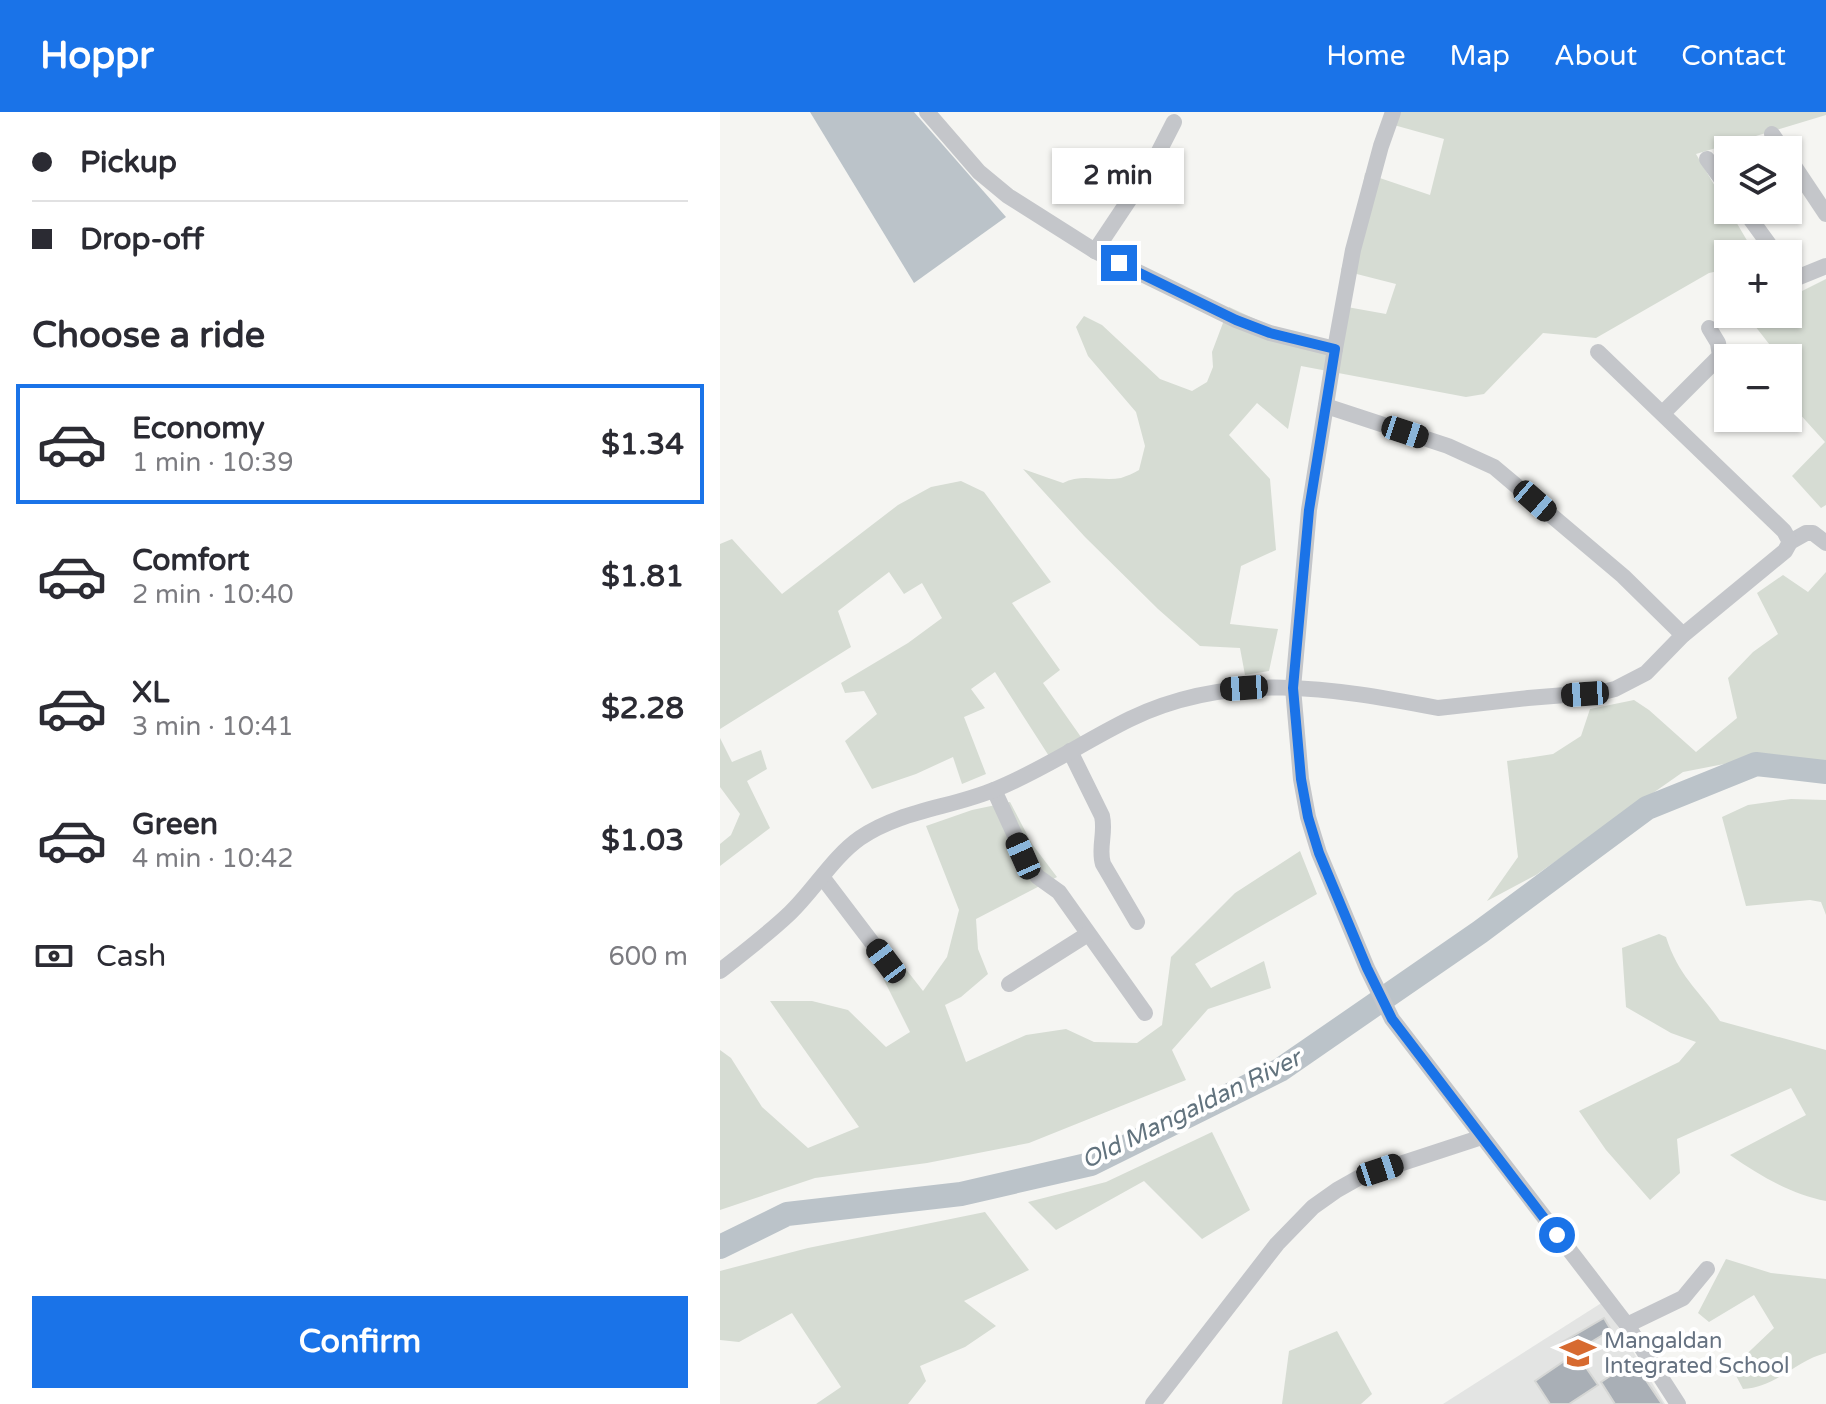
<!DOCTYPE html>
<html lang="en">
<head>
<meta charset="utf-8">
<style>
  :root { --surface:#fff; --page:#f2f2f3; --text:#2b2b33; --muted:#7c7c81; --line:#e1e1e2; --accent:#1a73e8 }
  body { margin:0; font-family:"Varela Round",sans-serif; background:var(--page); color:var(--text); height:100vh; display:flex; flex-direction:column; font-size:30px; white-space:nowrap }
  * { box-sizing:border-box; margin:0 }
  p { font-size:26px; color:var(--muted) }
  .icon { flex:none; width:44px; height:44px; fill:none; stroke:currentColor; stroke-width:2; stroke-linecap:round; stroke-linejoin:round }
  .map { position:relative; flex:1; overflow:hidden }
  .sheet { display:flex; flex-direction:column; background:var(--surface); width:720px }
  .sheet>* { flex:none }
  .guide { display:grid; align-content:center; height:176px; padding:0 32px; background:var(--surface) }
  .tools { position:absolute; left:994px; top:24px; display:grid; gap:16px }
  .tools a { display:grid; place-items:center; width:88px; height:88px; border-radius:0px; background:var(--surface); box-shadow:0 2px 6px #0004; font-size:40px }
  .end { position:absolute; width:36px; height:36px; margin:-18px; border:10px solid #1a73e8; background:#fff; box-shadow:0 0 0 4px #fff }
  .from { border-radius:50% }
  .bubble { position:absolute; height:56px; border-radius:0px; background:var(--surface); box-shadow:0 2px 6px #0004; font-size:26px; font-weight:700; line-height:56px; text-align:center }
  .car { position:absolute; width:24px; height:48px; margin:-24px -12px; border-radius:10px; box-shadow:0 0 6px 2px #0007; background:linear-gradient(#222 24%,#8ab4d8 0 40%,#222 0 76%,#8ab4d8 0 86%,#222 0) }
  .guide b { display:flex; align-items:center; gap:28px; height:76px; font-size:30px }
  .guide b+b { border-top:2px solid var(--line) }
  .guide i { width:20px; height:20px; background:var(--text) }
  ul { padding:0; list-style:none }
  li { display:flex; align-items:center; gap:24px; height:120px; margin:0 16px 12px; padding:0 16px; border:4px solid transparent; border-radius:0px }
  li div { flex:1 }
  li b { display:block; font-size:30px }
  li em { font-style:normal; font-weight:700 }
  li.on { border-color:var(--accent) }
  li>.icon { width:72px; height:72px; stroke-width:1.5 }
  h2 { padding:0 32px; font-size:36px; line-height:96px }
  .pay { display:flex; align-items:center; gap:20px; height:88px; padding:0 32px; font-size:30px }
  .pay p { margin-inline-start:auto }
  .button { display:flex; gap:16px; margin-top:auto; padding:16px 32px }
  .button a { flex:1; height:92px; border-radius:0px; background:var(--accent); color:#fff; font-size:32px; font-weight:700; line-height:92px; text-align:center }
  header { display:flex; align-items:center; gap:48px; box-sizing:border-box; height:112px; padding:0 40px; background:var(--accent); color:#fff }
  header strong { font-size:38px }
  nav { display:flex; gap:44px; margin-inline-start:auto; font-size:28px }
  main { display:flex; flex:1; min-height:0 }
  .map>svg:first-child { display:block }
  .built { fill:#e3e4e3 }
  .green { fill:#d6dcd3 }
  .water { fill:#bbc3c9 }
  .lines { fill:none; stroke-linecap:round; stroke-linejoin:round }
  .river { stroke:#bbc3c9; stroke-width:24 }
  .building { fill:#a9afb6; stroke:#d6d7d5; stroke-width:2 }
  .street { stroke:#c4c6ca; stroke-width:16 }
  .route { stroke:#1a73e8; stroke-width:10 }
  .labels { text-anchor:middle; stroke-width:8; stroke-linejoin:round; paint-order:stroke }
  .poi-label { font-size:22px; fill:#667281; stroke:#fff; text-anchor:start }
  .water-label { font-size:24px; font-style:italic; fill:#62737e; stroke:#fff }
</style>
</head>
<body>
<header>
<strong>Hoppr</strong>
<nav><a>Home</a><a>Map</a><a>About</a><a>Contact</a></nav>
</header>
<main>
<section class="sheet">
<div class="guide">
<b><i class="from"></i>Pickup</b>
<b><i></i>Drop-off</b>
</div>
<h2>Choose a ride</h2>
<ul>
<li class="on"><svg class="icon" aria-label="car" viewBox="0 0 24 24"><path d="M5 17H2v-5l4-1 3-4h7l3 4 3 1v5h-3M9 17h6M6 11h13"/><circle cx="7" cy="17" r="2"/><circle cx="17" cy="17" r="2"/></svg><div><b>Economy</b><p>1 min · 10:39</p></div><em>$1.34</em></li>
<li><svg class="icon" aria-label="car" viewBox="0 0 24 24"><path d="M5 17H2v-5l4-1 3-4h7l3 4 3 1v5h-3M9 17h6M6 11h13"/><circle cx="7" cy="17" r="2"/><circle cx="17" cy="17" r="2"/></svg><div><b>Comfort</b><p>2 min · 10:40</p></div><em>$1.81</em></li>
<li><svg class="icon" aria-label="car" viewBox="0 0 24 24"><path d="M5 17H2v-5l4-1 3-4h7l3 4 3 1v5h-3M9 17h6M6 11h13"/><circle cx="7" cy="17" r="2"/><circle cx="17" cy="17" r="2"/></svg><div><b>XL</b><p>3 min · 10:41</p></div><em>$2.28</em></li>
<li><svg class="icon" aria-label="car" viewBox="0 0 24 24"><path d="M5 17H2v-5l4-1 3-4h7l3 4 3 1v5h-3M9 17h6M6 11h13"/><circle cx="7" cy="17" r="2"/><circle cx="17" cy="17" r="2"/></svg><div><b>Green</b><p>4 min · 10:42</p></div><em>$1.03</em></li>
</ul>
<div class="pay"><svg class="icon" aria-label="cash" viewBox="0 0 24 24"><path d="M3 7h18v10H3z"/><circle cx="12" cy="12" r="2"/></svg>Cash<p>600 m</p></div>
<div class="button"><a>Confirm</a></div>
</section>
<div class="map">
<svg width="1106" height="1292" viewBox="0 0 1106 1292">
  <rect width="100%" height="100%" fill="#f5f5f2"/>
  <path class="built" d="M883 1190 945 1292H723Z"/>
  <g class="green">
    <path d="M668 0H1106V3L976 42 1035 142H1008V157L989 161 876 226 823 221 764 282 746 285 581 254 568 317 537 291 509 323 550 367 556 438 521 454 510 512 558 517 549 559 525 563 520 536 480 534 438 497 365 425 303 357 343 371C362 361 382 370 401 366 407 364 414 361 419 358L425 334 416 300 368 244 356 215 364 204 382 213 440 267 472 279 487 270 493 255 492 240 509 195 546 212 610 231 616 193 666 202 676 172 621 158 637 109 645 61 710 83 724 27 663 10Z"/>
    <path d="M1106 167V393L1101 396 1072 364 1105 330 1068 289V275L1076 266 1068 255V246H1060L1028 205 1034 202H1068V186Z"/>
    <path d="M241 369 264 380 331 470 292 491 340 558 323 571 368 635 336 655 275 560 251 577 265 596 244 605 266 662 242 672 233 645 196 662 152 677 125 629 157 602 144 579 125 581 121 571 188 531 222 506 202 471 184 482 169 460 118 499 131 535 0 617V432L12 427 62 482 178 393 211 375Z"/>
    <path d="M1106 460V652L1040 645 963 660 816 763 767 789 798 745 787 649 833 642 861 624 870 597 914 588 929 598 976 640 1017 606 1008 566 1033 540 1058 522 1037 481 1063 463 1088 480Z"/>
    <path d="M0 626 12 650 41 638 47 657 27 669 50 716 0 754V732L11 723 20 702 0 675Z"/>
    <path d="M1071 687 1106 688V803L1101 790 1090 788 1026 794 1002 705 1028 693Z"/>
    <path d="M290 690 312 732 337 765 256 807 258 837 268 862 241 885 225 893 246 950 306 923 346 917 374 930 417 931 442 913 451 845 515 781 580 739 597 782 475 852 491 876 544 849 551 876 488 897 452 938 466 968 309 1031 207 1051 95 1066 0 1098V938L11 946 42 995 88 1036 139 1015 50 889H92L128 898 166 935 190 920 163 866 185 856 203 879 227 845 239 798 206 714 252 698Z"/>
    <path d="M939 822 946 825C959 865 978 877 1000 909L1106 938V1089C1070 1082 1039 1063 1010 1043L1086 1003 1071 976 957 1027 960 1061 930 1088 886 1038 859 999 959 950 976 930 951 921 906 895 902 836Z"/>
    <path d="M492 1020 530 1098 482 1127 424 1069 336 1118 308 1090 386 1070Z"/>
    <path d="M265 1100 309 1158 244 1189 276 1214 245 1235 200 1254 206 1269 188 1292H96L121 1275 72 1201 19 1230 0 1228V1159L88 1136Z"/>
    <path d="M1006 1147 1051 1161 1106 1167V1241C1077 1248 1055 1276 1023 1277L1012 1256 1054 1216 1034 1183 989 1210 978 1201Z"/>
    <path d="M617 1219 652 1282 641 1292H562L569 1239Z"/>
  </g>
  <path class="water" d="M90 0H194L286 105 194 171Z"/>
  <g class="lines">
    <path class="river" d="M0 1135 67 1102 241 1082 371 1052 560 958 760 820 927 696 1036 652 1106 660"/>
  </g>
  <g class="building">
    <path d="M884 1206 891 1218 848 1244 841 1231Z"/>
    <path d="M856 1241 878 1273 849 1292H830L815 1269Z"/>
    <path d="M913 1249 942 1292H895L881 1270Z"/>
  </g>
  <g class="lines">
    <g class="street">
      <path d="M207 0 259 60 288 84 375 139 516 208 550 221 615 237"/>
      <path d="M673 0 661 34 633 138 615 237 589 398 573 576 581 667 588 705 599 741 647 856 672 907 907 1213 958 1292"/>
      <path d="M1052 22 1063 38"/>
      <path d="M1068 45 1106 102"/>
      <path d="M987 47 1008 76"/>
      <path d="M1024 98 1056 142"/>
      <path d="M375 139 431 55 454 10"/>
      <path d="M1068 159 1074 167 1106 154"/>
      <path d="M606 294 728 334 774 355 903 464 963 523"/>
      <path d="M943 301 1000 244 998 231 989 216"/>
      <path d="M1070 430 1086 421H1093L1106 431"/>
      <path d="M350 639 382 704C386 721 378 736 383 752L417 810"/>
      <path d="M274 678 309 754 318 765 339 780 425 901"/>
      <path d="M103 766 166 849"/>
      <path d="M0 859C24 840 48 822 70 801 94 778 113 745 140 726 181 698 231 696 276 677 323 658 365 629 410 607 512 558 612 576 718 596L808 586 883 580 895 577 926 561 963 523 1065 439 1070 430 1064 419 878 240"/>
      <path d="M289 872 368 822"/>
      <path d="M907 1213 963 1186 987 1157"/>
      <path d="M433 1292 557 1132 593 1095 617 1078 640 1065 762 1025"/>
    </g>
  </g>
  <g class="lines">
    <path class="route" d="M399 151 516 208 550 221 615 237 589 398 573 576 581 667 588 705 599 741 647 856 672 907 837 1123"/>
  </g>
  <defs>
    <g id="school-bare" transform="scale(2.76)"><path d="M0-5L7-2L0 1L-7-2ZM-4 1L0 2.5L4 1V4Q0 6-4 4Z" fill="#d76a30" stroke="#fff" stroke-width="2.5" paint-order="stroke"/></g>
  </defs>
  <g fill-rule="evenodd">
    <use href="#school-bare" x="858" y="1241"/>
  </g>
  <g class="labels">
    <g class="poi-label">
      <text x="884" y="1236">Mangaldan<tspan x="884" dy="25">Integrated School</tspan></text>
    </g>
    <g class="water-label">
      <text transform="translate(471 997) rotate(-26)" y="8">Old Mangaldan River</text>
    </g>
  </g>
</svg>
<div class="tools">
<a><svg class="icon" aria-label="layers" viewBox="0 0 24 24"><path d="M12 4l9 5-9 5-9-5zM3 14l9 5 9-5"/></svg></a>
<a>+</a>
<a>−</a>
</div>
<i class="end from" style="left:837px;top:1123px"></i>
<i class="end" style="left:399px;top:151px"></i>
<div class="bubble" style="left:332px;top:36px;width:132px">2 min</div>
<i class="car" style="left:685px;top:320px;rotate:108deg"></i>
<i class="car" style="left:815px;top:389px;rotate:131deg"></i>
<i class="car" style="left:524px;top:576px;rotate:266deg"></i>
<i class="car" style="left:865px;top:582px;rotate:266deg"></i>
<i class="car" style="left:303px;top:744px;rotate:336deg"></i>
<i class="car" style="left:166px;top:849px;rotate:323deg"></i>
<i class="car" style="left:660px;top:1058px;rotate:72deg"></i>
</div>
</main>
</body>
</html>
